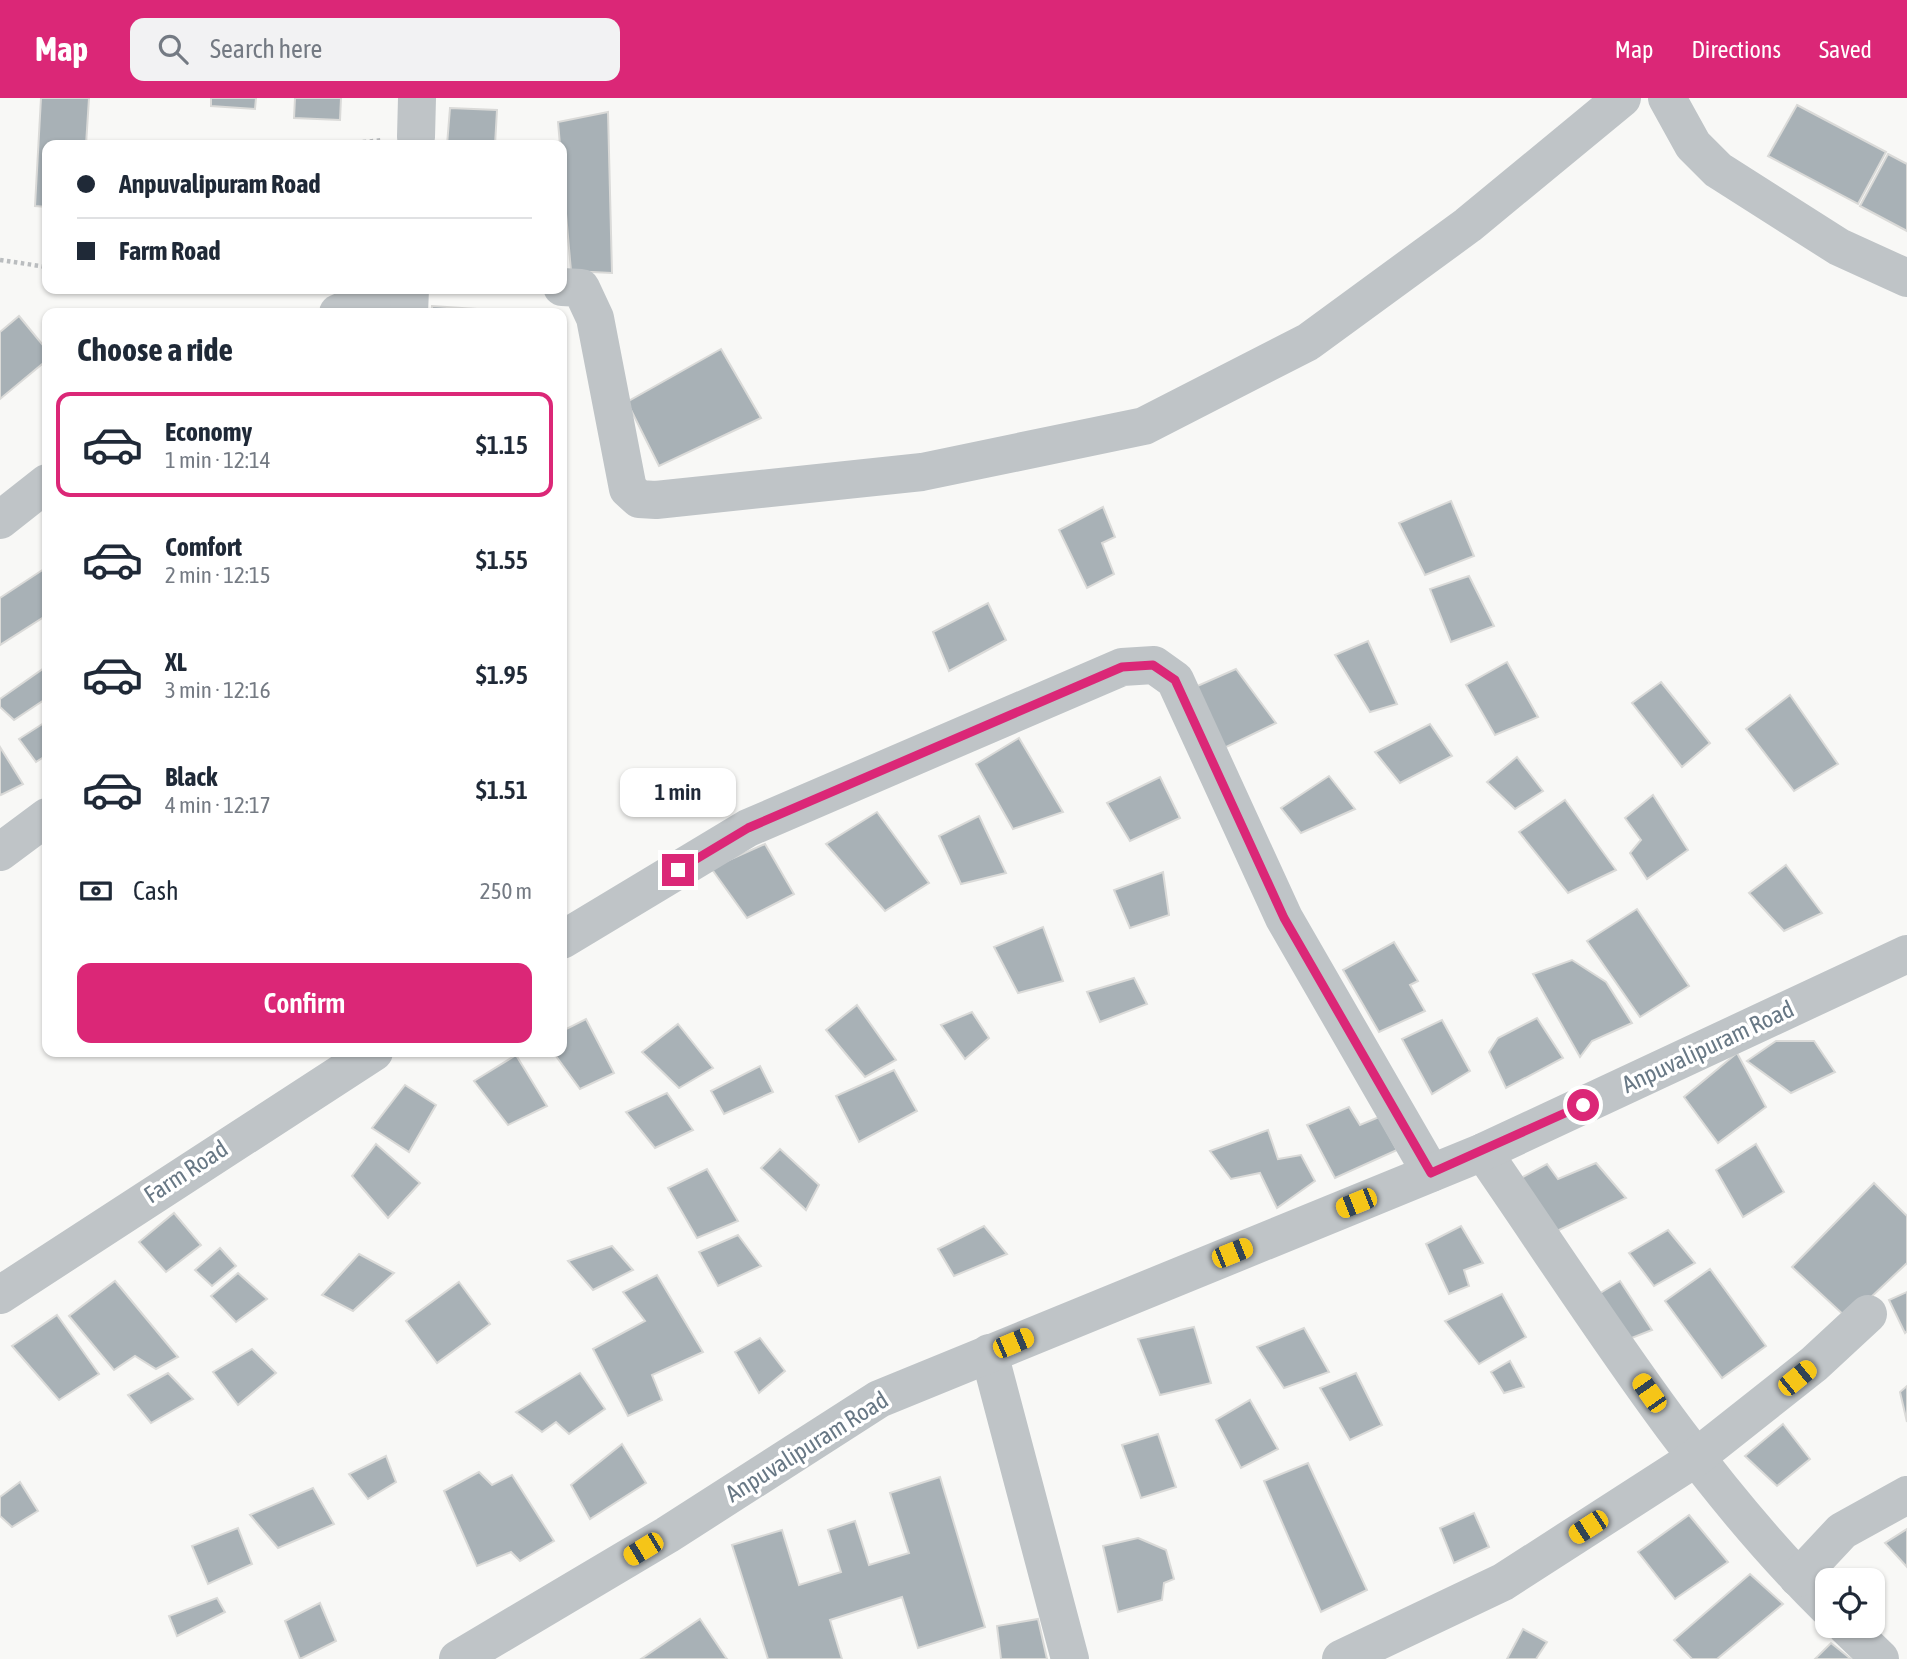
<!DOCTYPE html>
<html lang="en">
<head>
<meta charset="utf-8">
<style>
  :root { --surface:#fff; --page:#f2f2f3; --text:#1f2937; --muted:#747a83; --line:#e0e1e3; --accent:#db2777 }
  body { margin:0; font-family:"Asap Condensed",sans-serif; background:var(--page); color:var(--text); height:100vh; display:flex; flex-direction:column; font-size:26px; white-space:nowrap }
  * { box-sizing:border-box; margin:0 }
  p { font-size:23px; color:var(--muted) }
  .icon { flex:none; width:38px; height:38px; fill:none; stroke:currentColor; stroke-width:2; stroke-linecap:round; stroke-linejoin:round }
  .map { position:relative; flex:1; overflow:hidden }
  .details { position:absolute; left:42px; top:210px; width:525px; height:749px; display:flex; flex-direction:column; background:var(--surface); border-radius:14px; box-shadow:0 2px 5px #0004 }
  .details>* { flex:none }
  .banner { position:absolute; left:42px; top:42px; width:525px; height:154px; border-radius:14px; box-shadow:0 2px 5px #0004; display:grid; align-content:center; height:154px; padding:0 35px; background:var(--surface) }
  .controls { position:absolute; left:1815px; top:1470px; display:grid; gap:14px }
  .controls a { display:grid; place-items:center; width:70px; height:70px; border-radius:14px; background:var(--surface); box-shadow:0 2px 5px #0004; font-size:35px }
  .end { position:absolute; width:32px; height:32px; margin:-16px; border:9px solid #db2777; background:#fff; box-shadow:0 0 0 4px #fff }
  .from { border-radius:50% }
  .bubble { position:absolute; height:49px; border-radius:14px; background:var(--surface); box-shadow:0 2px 5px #0004; font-size:23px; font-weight:600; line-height:49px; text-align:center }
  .car { position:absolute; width:21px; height:42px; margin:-21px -10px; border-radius:9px; box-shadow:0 0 5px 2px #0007; background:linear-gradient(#f5c518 24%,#345 0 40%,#f5c518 0 76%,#345 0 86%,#f5c518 0) }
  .banner b { display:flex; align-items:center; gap:24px; height:66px; font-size:26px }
  .banner b+b { border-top:2px solid var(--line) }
  .banner i { width:18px; height:18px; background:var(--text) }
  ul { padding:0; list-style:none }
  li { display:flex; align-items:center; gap:21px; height:105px; margin:0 14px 10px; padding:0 21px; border:4px solid transparent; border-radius:14px }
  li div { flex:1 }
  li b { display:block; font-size:26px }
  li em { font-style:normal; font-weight:600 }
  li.current { border-color:var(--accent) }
  li>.icon { width:63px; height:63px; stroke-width:1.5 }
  h2 { padding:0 35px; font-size:32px; line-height:84px }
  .pay { display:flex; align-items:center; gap:18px; height:77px; padding:0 35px; font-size:26px }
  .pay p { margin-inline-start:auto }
  .button { display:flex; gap:14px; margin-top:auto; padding:14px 35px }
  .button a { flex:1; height:80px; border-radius:14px; background:var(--accent); color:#fff; font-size:28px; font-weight:600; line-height:80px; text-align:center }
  header { display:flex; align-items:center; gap:42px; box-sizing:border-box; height:98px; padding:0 35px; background:var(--accent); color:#fff }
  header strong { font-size:33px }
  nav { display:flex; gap:38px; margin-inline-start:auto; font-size:24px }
  .search { width:490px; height:63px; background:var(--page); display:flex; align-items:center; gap:18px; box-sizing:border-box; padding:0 24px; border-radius:14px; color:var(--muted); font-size:26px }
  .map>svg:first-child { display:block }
  .building { fill:#a8b1b6; stroke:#dadad8; stroke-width:2 }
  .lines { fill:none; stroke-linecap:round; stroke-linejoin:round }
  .path { stroke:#babdbf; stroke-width:4.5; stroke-dasharray:3.5 3.5; stroke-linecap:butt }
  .minor { stroke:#bfc4c7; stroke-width:38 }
  .route { stroke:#db2777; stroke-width:9 }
  .labels { text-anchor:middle; stroke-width:7; stroke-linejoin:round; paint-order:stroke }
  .street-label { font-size:24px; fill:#687885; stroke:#fff }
</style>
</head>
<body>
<header>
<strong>Map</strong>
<div class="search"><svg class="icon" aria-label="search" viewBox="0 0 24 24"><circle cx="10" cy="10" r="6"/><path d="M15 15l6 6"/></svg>Search here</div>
<nav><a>Map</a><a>Directions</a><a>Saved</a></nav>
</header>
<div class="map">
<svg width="1907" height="1561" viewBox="0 0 1907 1561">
  <rect width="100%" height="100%" fill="#f8f8f6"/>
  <g class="building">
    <path d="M41 0H89L86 47H47V109L35 108Z"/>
    <path d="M211 0H256L255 11 211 8Z"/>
    <path d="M295 0H341L340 22 294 20Z"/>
    <path d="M1797 7 1886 54 1858 106 1768 58Z"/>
    <path d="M450 10 497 12 495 47H447Z"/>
    <path d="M608 14 612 175 571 173 558 24Z"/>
    <path d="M1888 56 1907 66V133L1860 108Z"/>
    <path d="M432 208 491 212V215H432Z"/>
    <path d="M19 218 47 252V262L0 301V234Z"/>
    <path d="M721 251 761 320 659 368 627 304Z"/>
    <path d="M1451 403 1474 458 1425 477 1399 425Z"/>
    <path d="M1103 409 1115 439 1102 445 1114 476 1087 490 1059 432Z"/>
    <path d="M47 469V517L0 547V500Z"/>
    <path d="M1469 478 1494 528 1451 544 1430 491Z"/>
    <path d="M988 505 1006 542 949 573 933 534Z"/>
    <path d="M1368 543 1397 606 1370 614 1335 557Z"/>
    <path d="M1507 564 1538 619 1495 637 1466 587Z"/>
    <path d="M47 568V600L14 622 0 609V601Z"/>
    <path d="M1236 571 1276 625 1220 652 1186 593Z"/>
    <path d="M1661 584 1710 645 1682 669 1632 605Z"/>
    <path d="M1790 597 1838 666 1794 693 1746 631Z"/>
    <path d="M47 623V657L36 664 19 641Z"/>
    <path d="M1430 626 1452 658 1400 685 1375 654Z"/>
    <path d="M1019 640 1063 714 1013 731 976 666Z"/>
    <path d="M0 649 23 686 1 697 0 695Z"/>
    <path d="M1517 659 1543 693 1515 711 1487 684Z"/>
    <path d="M1329 678 1355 711 1301 735 1281 710Z"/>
    <path d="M1160 679 1180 720 1130 743 1107 705Z"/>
    <path d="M1653 697 1688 752 1647 781 1630 755 1641 742 1625 720Z"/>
    <path d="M1565 702 1616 772 1568 795 1519 734Z"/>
    <path d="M877 714 929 785 885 813 826 746Z"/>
    <path d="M979 718 1006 775 961 786 939 738Z"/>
    <path d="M765 746 794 796 747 820 711 770Z"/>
    <path d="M1786 767 1822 815 1784 833 1749 795Z"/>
    <path d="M1163 774 1169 817 1130 830 1114 792Z"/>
    <path d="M1637 811 1689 888 1640 919 1587 843Z"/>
    <path d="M1043 829 1063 883 1018 895 994 849Z"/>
    <path d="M1394 844 1418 883 1410 887 1425 913 1379 934 1343 872Z"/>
    <path d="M1572 862 1606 884 1632 925 1592 943 1580 959 1533 876Z"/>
    <path d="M1134 880 1147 906 1100 924 1087 894Z"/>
    <path d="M857 907 896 962 865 979 826 932Z"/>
    <path d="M972 914 989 940 965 961 941 927Z"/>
    <path d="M1537 920 1563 960 1506 990 1489 954 1498 940Z"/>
    <path d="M586 921 614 975 580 991 553 954H562V933Z"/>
    <path d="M1442 922 1470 973 1432 996 1402 941Z"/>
    <path d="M678 926 713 970 679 990 642 954Z"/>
    <path d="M1776 943H1814L1835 974 1791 995 1747 963Z"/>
    <path d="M1737 955 1766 1009 1718 1045 1684 999Z"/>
    <path d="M516 957 547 1008 508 1027 474 983Z"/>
    <path d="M760 968 773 994 724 1016 711 993Z"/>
    <path d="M894 972 917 1013 859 1044 836 998Z"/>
    <path d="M405 987 436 1007 409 1054 372 1030Z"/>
    <path d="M667 995 693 1032 655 1050 626 1014Z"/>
    <path d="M1349 1009 1360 1027 1379 1019 1397 1052 1335 1080 1307 1027Z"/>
    <path d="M1268 1032 1278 1061 1301 1057 1315 1083 1277 1110 1260 1075 1231 1081 1210 1053Z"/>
    <path d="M376 1046 420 1085 388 1120 352 1078Z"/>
    <path d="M1756 1046 1784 1094 1743 1119 1716 1072Z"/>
    <path d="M780 1051 819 1087 806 1112 761 1070Z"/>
    <path d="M1596 1065 1626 1100 1557 1133 1519 1081 1547 1066 1558 1081Z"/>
    <path d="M707 1071 738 1123 697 1140 668 1090Z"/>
    <path d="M1874 1085 1907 1118V1165L1848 1221 1792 1169Z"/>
    <path d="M174 1115 201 1147 166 1174 139 1144Z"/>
    <path d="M984 1128 1007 1156 954 1178 938 1151Z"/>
    <path d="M1461 1128 1483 1165 1464 1172 1469 1188 1449 1196 1426 1146Z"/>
    <path d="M1668 1132 1695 1165 1654 1188 1629 1155Z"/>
    <path d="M738 1137 761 1168 718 1188 699 1154Z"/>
    <path d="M612 1148 633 1172 593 1192 568 1163Z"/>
    <path d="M220 1150 236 1168 212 1188 195 1172Z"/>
    <path d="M359 1156 394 1175 353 1213 322 1197Z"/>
    <path d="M1710 1171 1766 1248 1722 1280 1665 1203Z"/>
    <path d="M238 1175 267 1201 236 1224 211 1198Z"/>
    <path d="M657 1177 703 1254 652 1277 662 1302 628 1318 593 1251 645 1223 623 1194Z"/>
    <path d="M115 1183 178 1259 156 1271 135 1258 114 1272 69 1218Z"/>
    <path d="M1620 1183 1652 1232 1624 1243 1597 1197Z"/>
    <path d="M459 1184 490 1226 437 1265 406 1223Z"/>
    <path d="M1907 1194V1233L1905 1235 1889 1202Z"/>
    <path d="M1502 1196 1526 1239 1479 1266 1445 1223Z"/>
    <path d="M57 1217 99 1276 59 1302 12 1248Z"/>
    <path d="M1194 1229 1211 1285 1160 1297 1138 1241Z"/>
    <path d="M1304 1230 1329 1274 1284 1290 1257 1249Z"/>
    <path d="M760 1240 785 1273 759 1295 735 1254Z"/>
    <path d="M252 1251 276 1275 238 1307 213 1274Z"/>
    <path d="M1510 1263 1524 1289 1504 1295 1491 1274Z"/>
    <path d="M168 1275 193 1301 151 1325 128 1297Z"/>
    <path d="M580 1275 605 1311 569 1336 556 1324 542 1334 516 1314Z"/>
    <path d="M1356 1275 1382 1327 1350 1342 1320 1290Z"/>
    <path d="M1907 1288V1324L1900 1294Z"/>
    <path d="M1250 1302 1278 1351 1241 1370 1216 1322Z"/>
    <path d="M1783 1326 1810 1361 1777 1388 1745 1358Z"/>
    <path d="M1158 1336 1176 1389 1141 1400 1122 1347Z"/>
    <path d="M622 1346 646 1385 590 1421 571 1387Z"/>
    <path d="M386 1358 396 1384 368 1401 349 1376Z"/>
    <path d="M1308 1365 1367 1492 1321 1514 1264 1383Z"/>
    <path d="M479 1374 492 1387 512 1377 554 1443 520 1463 511 1454 477 1468 444 1393Z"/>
    <path d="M940 1379 985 1529 918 1550 902 1499 830 1522 842 1561H768L732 1447 782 1432 799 1487 841 1474 828 1432 855 1423 869 1467 909 1455 890 1395Z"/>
    <path d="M20 1384 38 1413 12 1429 0 1418V1399Z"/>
    <path d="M313 1390 334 1426 278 1450 250 1417Z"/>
    <path d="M1474 1415 1489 1449 1454 1465 1440 1430Z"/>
    <path d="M1689 1417 1728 1464 1675 1501 1638 1454Z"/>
    <path d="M238 1430 252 1466 208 1486 192 1448Z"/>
    <path d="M1907 1431V1469L1885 1445Z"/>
    <path d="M1138 1440 1166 1452 1174 1481 1164 1485 1162 1502 1118 1514 1103 1448Z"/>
    <path d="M1750 1476 1783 1506 1717 1561H1692L1674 1542Z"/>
    <path d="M217 1500 225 1514 177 1538 169 1518Z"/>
    <path d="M320 1505 336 1543 300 1561 285 1523Z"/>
    <path d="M700 1521 727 1561H641Z"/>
    <path d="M1038 1521 1047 1561H1001L997 1528Z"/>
    <path d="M1523 1531 1547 1544 1536 1561H1507Z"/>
    <path d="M1831 1545 1851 1561H1815Z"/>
  </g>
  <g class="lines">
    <g class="path">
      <path d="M335 47 383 42"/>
      <path d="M0 162 47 169"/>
    </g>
    <g class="minor">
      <path d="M1667 0 1693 47 1718 72 1839 149 1907 180"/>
      <path d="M416 39 417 0"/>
      <path d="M562 189 581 190 595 220 628 391 639 401 656 402 922 374 1144 328 1308 244 1468 127 1622 0"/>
      <path d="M338 215 392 191"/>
      <path d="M409 215 410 191"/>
      <path d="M0 422 47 385"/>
      <path d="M0 754 47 719"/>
      <path d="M562 842 748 730 1122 569 1154 567 1175 582 1284 820 1431 1075"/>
      <path d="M1483 1054C1591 1210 1691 1375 1827 1509"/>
      <path d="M0 1197 374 954"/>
      <path d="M989 1255 1070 1561"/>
      <path d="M1798 1480 1842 1433 1907 1397"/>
      <path d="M1846 1528 1880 1561"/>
      <path d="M458 1561 667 1437 879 1301 1483 1054 1907 856"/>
      <path d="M1341 1561 1503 1484 1694 1361 1814 1266 1868 1216"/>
    </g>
  </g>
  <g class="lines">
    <path class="route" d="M678 772 748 730 1122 569 1153 567 1175 582 1284 820 1431 1075 1583 1007"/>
  </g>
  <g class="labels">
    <g class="street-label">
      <text transform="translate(1708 949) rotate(-25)" y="8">Anpuvalipuram Road</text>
      <text transform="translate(186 1074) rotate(-33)" y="8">Farm Road</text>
      <text transform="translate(807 1349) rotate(-32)" y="8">Anpuvalipuram Road</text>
    </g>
  </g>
</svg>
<div class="controls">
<a><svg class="icon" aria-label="locate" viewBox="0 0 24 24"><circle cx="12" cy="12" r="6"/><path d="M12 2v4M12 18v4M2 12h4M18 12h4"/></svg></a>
</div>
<i class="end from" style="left:1583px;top:1007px"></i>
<i class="end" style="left:678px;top:772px"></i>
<div class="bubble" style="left:620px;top:670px;width:116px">1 min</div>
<i class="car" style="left:1356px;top:1105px;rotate:248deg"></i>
<i class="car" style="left:1232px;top:1155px;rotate:68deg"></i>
<i class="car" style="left:1013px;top:1245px;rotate:67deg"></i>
<i class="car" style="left:1797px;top:1280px;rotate:51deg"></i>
<i class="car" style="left:1649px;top:1295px;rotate:325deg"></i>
<i class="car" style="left:1588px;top:1429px;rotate:237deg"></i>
<i class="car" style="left:643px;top:1451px;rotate:239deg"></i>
<div class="banner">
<b><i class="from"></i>Anpuvalipuram Road</b>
<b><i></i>Farm Road</b>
</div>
<section class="details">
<h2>Choose a ride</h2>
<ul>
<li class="current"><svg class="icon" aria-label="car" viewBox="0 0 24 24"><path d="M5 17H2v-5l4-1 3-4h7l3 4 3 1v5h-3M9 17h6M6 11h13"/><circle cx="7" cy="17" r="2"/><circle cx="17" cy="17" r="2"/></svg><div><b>Economy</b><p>1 min · 12:14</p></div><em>$1.15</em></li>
<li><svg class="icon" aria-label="car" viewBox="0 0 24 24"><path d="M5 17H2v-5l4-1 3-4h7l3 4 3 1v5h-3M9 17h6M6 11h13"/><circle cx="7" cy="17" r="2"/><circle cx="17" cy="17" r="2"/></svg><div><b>Comfort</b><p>2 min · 12:15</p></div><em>$1.55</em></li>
<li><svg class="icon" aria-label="car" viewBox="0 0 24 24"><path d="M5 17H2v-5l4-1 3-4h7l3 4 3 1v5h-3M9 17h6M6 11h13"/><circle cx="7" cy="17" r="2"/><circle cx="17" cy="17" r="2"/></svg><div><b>XL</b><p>3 min · 12:16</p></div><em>$1.95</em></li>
<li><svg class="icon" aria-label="car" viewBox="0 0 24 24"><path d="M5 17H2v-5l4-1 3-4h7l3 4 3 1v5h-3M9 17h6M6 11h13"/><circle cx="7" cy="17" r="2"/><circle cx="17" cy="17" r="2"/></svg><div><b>Black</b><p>4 min · 12:17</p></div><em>$1.51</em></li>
</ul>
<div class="pay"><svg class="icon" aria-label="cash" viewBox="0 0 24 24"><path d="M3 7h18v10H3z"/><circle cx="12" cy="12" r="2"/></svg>Cash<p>250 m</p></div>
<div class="button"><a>Confirm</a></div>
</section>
</div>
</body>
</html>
